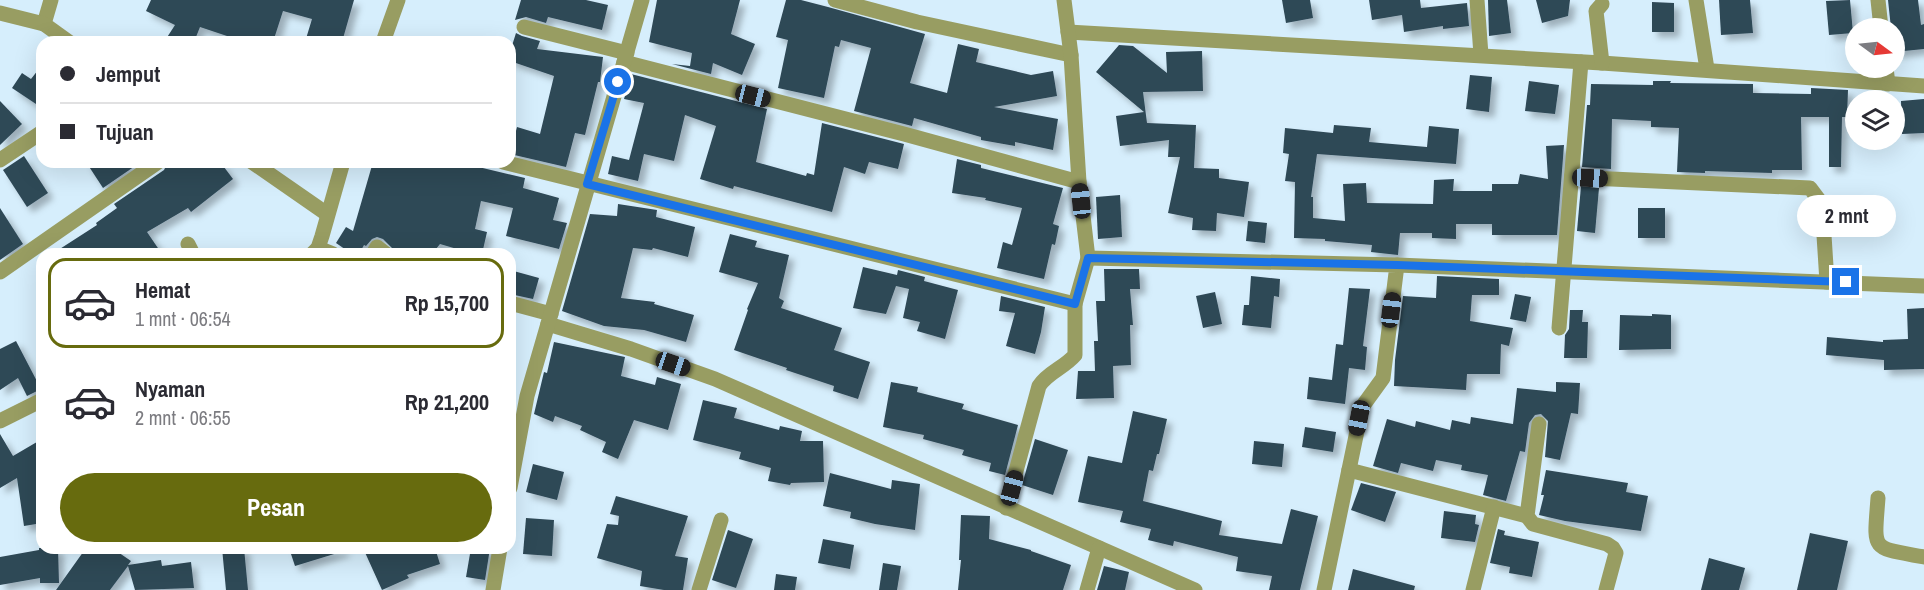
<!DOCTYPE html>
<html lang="id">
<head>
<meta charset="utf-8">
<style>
  :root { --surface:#fff; --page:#f2f2f3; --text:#2b2b33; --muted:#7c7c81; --line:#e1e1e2; --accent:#676b0e }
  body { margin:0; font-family:"Archivo Narrow",sans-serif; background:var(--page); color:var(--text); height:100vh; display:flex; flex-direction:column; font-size:22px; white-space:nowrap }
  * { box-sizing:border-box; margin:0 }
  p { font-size:20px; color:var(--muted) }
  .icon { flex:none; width:33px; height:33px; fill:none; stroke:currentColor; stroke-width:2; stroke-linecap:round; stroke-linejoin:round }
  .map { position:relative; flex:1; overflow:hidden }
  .side { position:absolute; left:36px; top:248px; width:480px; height:306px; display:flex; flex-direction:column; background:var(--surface); border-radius:18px; box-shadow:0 6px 24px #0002 }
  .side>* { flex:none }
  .top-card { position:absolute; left:36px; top:36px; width:480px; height:132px; border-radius:18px; box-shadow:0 6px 24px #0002; display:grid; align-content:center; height:132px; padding:0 24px; background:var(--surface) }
  .needle { width:39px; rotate:105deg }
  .controls { position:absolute; left:1845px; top:18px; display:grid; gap:12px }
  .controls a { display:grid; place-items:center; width:60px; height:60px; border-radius:50%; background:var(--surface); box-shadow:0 6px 24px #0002; font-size:30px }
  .end { position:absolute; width:27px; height:27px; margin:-14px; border:8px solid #1a73e8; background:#fff; box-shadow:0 0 0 3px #fff }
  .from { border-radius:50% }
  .bubble { position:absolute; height:42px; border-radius:21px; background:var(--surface); box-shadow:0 6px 24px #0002; font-size:20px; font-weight:700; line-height:42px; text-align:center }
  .car { position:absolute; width:18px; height:36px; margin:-18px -9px; border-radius:8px; box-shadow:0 0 4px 2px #0007; background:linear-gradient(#222 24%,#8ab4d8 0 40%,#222 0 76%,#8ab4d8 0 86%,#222 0) }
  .top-card b { display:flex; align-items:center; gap:21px; height:57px; font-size:22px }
  .top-card b+b { border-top:2px solid var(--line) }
  .top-card i { width:15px; height:15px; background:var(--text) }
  ul { padding:10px 0 0; list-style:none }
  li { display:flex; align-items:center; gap:18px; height:90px; margin:0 12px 9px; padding:0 12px; border:3px solid transparent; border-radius:18px }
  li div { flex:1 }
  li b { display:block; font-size:22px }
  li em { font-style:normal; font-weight:700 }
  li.selected { border-color:var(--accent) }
  li>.icon { width:54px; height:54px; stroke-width:1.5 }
  .cta { display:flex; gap:12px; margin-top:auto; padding:12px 24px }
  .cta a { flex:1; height:69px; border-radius:36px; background:var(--accent); color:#fff; font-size:24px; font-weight:700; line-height:69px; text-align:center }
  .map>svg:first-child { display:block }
  .building { fill:#2f4856; filter:url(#shadow) }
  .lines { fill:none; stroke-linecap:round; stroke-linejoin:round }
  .minor { stroke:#989d62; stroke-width:15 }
  .route { stroke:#1a73e8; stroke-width:8 }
</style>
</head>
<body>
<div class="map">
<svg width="1924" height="590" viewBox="0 0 1924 590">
  <defs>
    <filter id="shadow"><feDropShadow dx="5.5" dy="5.5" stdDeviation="3" flood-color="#0004"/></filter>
  </defs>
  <rect width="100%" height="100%" fill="#d6eefc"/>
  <g class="building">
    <path d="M151 0H354L342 42H305L312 19 283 11 273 42H245L200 27 194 42H164L175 25 146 11Z"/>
    <path d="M521 0H586L608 5 602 30 548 17 546 23 526 17 515 20Z"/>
    <path d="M657 0H740L731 34 755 44 742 75 713 63 711 74 672 64 690 66 692 53 649 42Z"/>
    <path d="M786 0H801L828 7 925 34 910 83 947 93 958 44 979 49 976 62 1031 75 1053 71 1057 96 994 107 1058 119 1053 150 1015 142V146L981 140V137L914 118 912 126 854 111 871 48 841 40 839 47 835 46 824 98 778 88 788 40 776 37Z"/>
    <path d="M1282 0H1310L1313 18 1286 23Z"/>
    <path d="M1369 0H1420L1421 8 1467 3 1469 26 1443 29V26L1404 32 1402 15 1372 20Z"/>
    <path d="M1488 0H1507L1511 33 1489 36Z"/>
    <path d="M1536 0H1570L1568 16 1542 23Z"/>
    <path d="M1719 0H1750L1753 33 1721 35Z"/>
    <path d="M1850 0 1853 33 1829 35 1826 1Z"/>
    <path d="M1888 0H1918L1921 25 1924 24V49L1894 52V28H1891Z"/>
    <path d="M1652 2 1674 3V32H1652Z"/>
    <path d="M516 33 522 36 540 41 537 49 603 57 600 82H598L585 135 575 133 566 167 510 154 517 127 540 134 554 76 510 61V52Z"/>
    <path d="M1119 45 1133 46 1167 73 1166 52 1202 51 1203 91 1143 92 1147 123 1196 125 1194 168 1219 169V178L1249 182 1244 217 1217 213 1216 231 1192 230 1193 218 1168 213 1180 157H1168L1169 140 1120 146 1116 116 1144 112 1096 72Z"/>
    <path d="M42 65V108L12 88 22 73 31 79Z"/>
    <path d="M631 74 767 109 756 162 806 176 807 173 814 175 822 123 904 144 898 169 869 162 865 174 844 167 832 212 734 186 733 189 700 179 716 126 685 115 674 161 644 154 638 181 608 174 612 156 629 160 644 103 624 99Z"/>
    <path d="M1470 75 1492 77 1489 112 1466 109Z"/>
    <path d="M1529 81 1559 85 1555 114 1525 111Z"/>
    <path d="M1653 81H1671L1670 83 1753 84V93L1811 94V88L1848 90 1847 117H1842L1841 167H1829V117H1801L1802 170H1772V173L1705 171V173L1677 172 1679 128 1651 127V121L1612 119 1611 169 1582 167 1587 105H1590L1591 84 1653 85Z"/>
    <path d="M1924 99V133L1902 134 1901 101Z"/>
    <path d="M0 101 22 124 0 145Z"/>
    <path d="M1334 125 1371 128 1369 142 1427 147 1429 126 1459 129 1456 164 1317 154 1311 197H1313V218L1345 221 1343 184 1366 183 1367 203 1433 204 1434 180 1454 179 1453 191H1492V184H1518L1520 174 1548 179 1546 146 1564 145 1557 235H1492V224H1456V239L1432 238V233H1400L1398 255 1371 252 1372 245 1325 241V239L1294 238 1295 182 1285 181 1289 154 1283 153 1285 128 1333 133Z"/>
    <path d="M24 156 48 193 27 207 3 170Z"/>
    <path d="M957 159 981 165V168L1063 188 1053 224 1059 226 1055 245 1052 244 1044 279 997 268 1003 242 1012 245 1022 208 985 200 986 198 952 193Z"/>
    <path d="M86 162H141L103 188Z"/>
    <path d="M168 162H209L214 168 221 163 233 179 191 212 188 208 147 232 162 254H52L97 225 96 223 117 208 114 204 164 170Z"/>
    <path d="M373 162H441L465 168 466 164 525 178 523 188 559 198 553 220 567 223 559 249 506 236 513 208 481 201 475 229 487 232 482 254H474L440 244 432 254H402L395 251 383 239 377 237 372 239 366 246 364 245 359 254H352L336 243 346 227 353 231Z"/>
    <path d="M1581 186 1599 188 1595 233 1577 231Z"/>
    <path d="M1120 195 1122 237 1098 239 1096 197Z"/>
    <path d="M618 204 657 210 656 217 695 227 688 257 653 248 652 250 633 248 621 298 655 302 654 304 694 315 686 342 644 330 604 326 562 311 590 214 617 216Z"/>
    <path d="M0 208 23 244 0 260Z"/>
    <rect x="1638" y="208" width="27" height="30"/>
    <path d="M1248 221 1267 223 1265 243 1246 241Z"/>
    <path d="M730 234 757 241 755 247 789 255 779 298 784 301 781 308 842 328 834 350 870 362 858 399 833 391 834 386 786 370 787 368 734 350 748 310 747 309 758 283 719 272Z"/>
    <path d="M863 267 897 275 898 270 925 277 924 281 958 290 945 339 917 331 920 322 903 318 909 289 896 286 886 314 853 308Z"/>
    <path d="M1104 269H1139L1140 289H1130L1133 325H1130L1131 365 1113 366 1114 398 1076 399 1078 371H1095L1094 341H1098L1096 301H1105Z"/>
    <path d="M510 270 539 278 533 299 510 294Z"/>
    <path d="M1251 276 1280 279 1279 297 1274 296 1271 328 1242 325 1244 305H1249Z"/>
    <path d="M1437 276 1499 279V295H1472L1470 321 1513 328 1509 346 1501 344 1500 374H1467L1466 390 1394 386 1395 360 1403 296 1436 298Z"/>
    <path d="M1349 288 1370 289 1363 346 1367 347 1365 370 1349 368 1345 404 1307 399 1309 377 1332 380 1336 344 1343 345Z"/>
    <path d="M1215 292 1222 324 1203 328 1196 296Z"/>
    <path d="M1515 294 1531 297 1526 322 1510 319Z"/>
    <path d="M1001 296 1045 307 1041 332 1035 354 1006 346 1015 313 999 311Z"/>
    <path d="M1924 308V369L1884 370V360L1826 355 1827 337 1883 342V340L1908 339 1907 309Z"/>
    <path d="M1570 310H1583L1582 322H1588L1587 358H1564L1565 335 1569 329Z"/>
    <path d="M1652 314 1671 315V349L1619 350 1620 315 1652 316Z"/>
    <path d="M16 341 41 389 27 396 18 378 0 390V349Z"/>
    <path d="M554 342 625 357 621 376 655 385 657 377 681 384 668 430 634 420 618 459 602 452 606 442 580 430 582 426 555 416 553 422 534 414 544 372 547 373Z"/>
    <path d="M891 382 918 387 917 392 964 404 962 409 1018 425 1005 475 989 471 991 463 962 455 964 450 923 439 924 435 883 427Z"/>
    <path d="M1556 382 1580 383 1578 414 1571 413 1560 460 1545 457 1548 421 1541 414 1535 415 1529 423 1525 452 1520 451 1506 501 1483 495 1488 475 1461 470 1462 465 1436 460 1433 471 1401 463 1398 473 1373 466 1387 419 1415 427 1416 421 1450 430 1452 420 1470 424 1471 417 1513 424 1517 388 1556 392Z"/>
    <path d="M703 400 737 408 734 418 779 430 780 426 802 431 800 441H823L824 482 791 483 790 485 768 481 771 468 739 459 741 452 693 440Z"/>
    <path d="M1133 411 1167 419 1159 454H1157L1153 471 1149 470 1143 501 1222 521 1219 535 1282 544 1291 509 1318 516 1300 590H1269L1272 576 1236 571 1238 557 1174 541 1173 546 1148 540 1151 529 1120 522 1123 511 1078 502 1088 456 1122 463Z"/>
    <path d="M1305 427 1336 432 1333 452 1302 447Z"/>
    <path d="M0 434 13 456 42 439V523L24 526 17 478 0 488Z"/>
    <path d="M1035 439 1068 450 1053 495 1022 485Z"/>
    <path d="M1254 441 1284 444 1282 467 1252 464Z"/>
    <path d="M533 464 564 472 557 500 526 492Z"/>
    <path d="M1546 470 1628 483 1626 492 1648 496 1641 531 1565 521 1539 515 1544 495H1541Z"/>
    <path d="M830 473 891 489 892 480 920 484 915 530 875 524 850 518 851 512 823 506Z"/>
    <path d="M1361 483 1396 492 1385 522 1351 510Z"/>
    <path d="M616 496 688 516 675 556 688 558 683 590H664L640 586 642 571 597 558 607 524 618 525 619 516 610 514Z"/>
    <path d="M1444 511 1476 515 1475 524 1479 525 1475 542 1441 538Z"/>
    <path d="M961 515 990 516 989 539 1031 550V551L1071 565 1063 590H958L961 560H959Z"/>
    <path d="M526 518 554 520 552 556 523 554Z"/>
    <path d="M1498 529 1505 531 1504 535 1539 542 1532 577 1509 573 1510 567 1490 563Z"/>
    <path d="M728 530 753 539 736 588 712 580Z"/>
    <path d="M1810 533 1848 541 1837 590H1797Z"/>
    <path d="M823 539 854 545 850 569 818 563Z"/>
    <path d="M39 548H58L59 583H40V578L0 585V557L39 550Z"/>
    <path d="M86 548H112L131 561 128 565 161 560 162 566 191 562 194 588 135 590 128 566 110 590H56Z"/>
    <path d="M222 548H244L248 590H226Z"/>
    <path d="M289 548H344V551L295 566Z"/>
    <path d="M363 548H435L440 564 407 575 409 578 382 590Z"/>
    <path d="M471 548H490L485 580 466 577Z"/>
    <path d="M1709 558 1745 568 1739 590H1701Z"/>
    <path d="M883 563 901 566 897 590H879Z"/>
    <path d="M1104 566 1129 572 1125 590H1097Z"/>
    <path d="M1353 569 1415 586 1414 590H1348Z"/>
    <path d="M776 574 797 577 795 590H774Z"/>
  </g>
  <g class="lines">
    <g class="minor">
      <path d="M51 0 44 24 69 42"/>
      <path d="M835 0 917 22 1071 55"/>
      <path d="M1477 0 1481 55"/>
      <path d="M1696 0 1707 69"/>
      <path d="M1878 0 1881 28"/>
      <path d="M0 13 44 24"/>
      <path d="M524 27 627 53"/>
      <path d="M1068 32 1602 63 1924 86"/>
      <path d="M383 42 398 0"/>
      <path d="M624 62 904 134 1079 182"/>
      <path d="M1602 63 1596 11 1602 4"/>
      <path d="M1886 68 1888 84"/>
      <path d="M0 160 42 132"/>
      <path d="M252 162 327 214"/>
      <path d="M503 162 1075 304"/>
      <path d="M1572 175 1590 178 1810 188 1822 204 1827 282"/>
      <path d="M188 244 193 254"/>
      <path d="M318 248 333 254"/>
      <path d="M312 254 318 248 322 236 343 162"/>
      <path d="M373 254 377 247 386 254"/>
      <path d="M1088 258 1397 265 1383 378 1362 407 1324 590"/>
      <path d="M1397 265 1924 286"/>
      <path d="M0 272 158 162"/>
      <path d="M510 303 551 314"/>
      <path d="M548 324 631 349 715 379 1195 590"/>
      <path d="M1559 328 1581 62"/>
      <path d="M0 421 42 400"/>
      <path d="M1539 424 1527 516 1533 524 1607 544 1613 548 1616 553 1606 590"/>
      <path d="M1349 470 1527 516"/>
      <path d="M510 488 527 396 642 0"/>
      <path d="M1878 498C1874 552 1870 547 1924 557"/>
      <path d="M1006 508 1039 386C1048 372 1064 368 1075 355V304L1088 258 1079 182 1071 55 1064 0"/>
      <path d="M493 590 500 548"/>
      <path d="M699 590 721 520"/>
      <path d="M1087 590 1099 548"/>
      <path d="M1473 590 1494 507"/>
    </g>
  </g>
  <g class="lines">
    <path class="route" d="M618 82 587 184 1075 304 1088 258 1397 265 1846 282"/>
  </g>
</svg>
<div class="controls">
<a><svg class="needle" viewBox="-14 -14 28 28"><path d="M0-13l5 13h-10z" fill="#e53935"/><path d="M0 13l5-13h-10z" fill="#7c7c81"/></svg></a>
<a><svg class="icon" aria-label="layers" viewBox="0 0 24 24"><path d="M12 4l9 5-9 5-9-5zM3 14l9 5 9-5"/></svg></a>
</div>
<i class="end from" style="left:618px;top:82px"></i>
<i class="end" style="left:1846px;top:282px"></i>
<div class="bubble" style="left:1797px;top:195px;width:99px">2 mnt</div>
<i class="car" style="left:753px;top:96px;rotate:104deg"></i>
<i class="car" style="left:1590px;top:178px;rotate:93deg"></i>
<i class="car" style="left:1081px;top:201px;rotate:354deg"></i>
<i class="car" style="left:1391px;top:310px;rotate:7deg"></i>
<i class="car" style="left:673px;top:364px;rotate:109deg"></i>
<i class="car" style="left:1359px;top:418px;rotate:191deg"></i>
<i class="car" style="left:1012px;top:488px;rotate:15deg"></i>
<div class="top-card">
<b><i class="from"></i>Jemput</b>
<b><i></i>Tujuan</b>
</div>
<section class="side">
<ul>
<li class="selected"><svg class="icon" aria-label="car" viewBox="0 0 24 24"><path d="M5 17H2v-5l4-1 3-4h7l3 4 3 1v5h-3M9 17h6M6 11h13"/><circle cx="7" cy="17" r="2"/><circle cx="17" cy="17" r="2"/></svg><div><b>Hemat</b><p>1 mnt · 06:54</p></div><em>Rp 15,700</em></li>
<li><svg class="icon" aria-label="car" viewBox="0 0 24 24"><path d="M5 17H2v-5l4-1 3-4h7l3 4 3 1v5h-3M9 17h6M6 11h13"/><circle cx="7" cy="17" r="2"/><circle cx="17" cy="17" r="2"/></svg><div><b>Nyaman</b><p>2 mnt · 06:55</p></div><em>Rp 21,200</em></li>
</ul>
<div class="cta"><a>Pesan</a></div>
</section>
</div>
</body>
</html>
